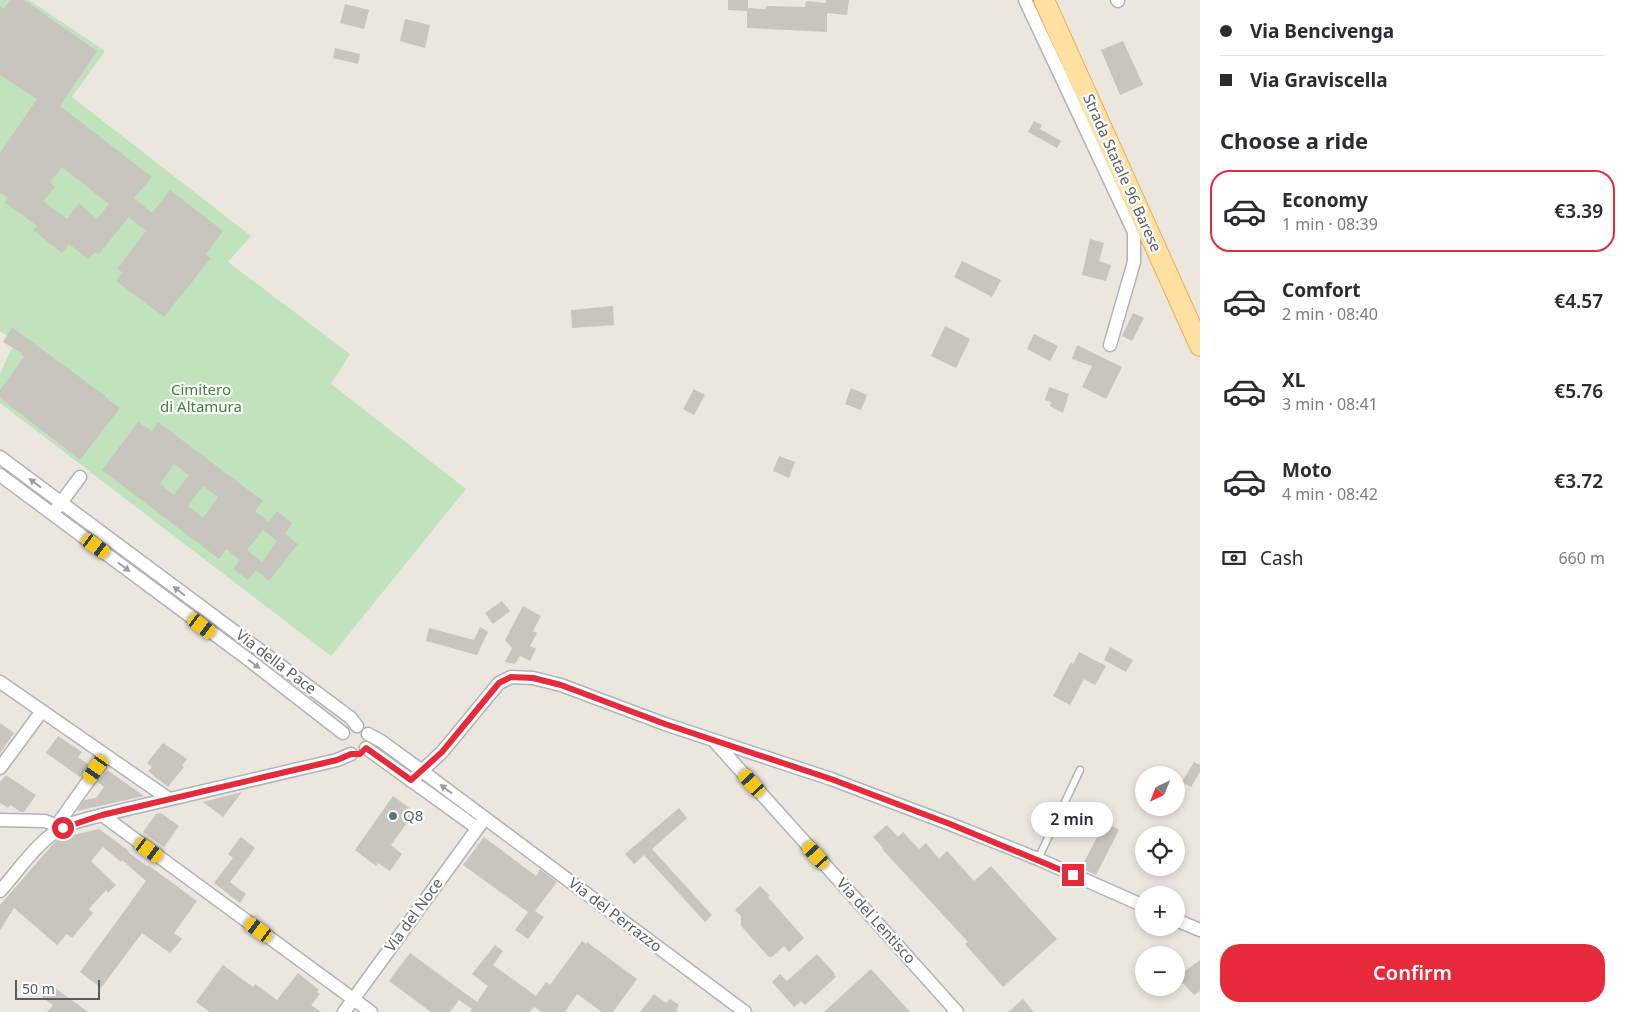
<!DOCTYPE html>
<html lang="en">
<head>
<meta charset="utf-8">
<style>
  :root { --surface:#fff; --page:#f2f2f3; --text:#2b2b33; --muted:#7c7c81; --line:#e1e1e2; --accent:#e62a3a }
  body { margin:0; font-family:"Noto Sans",sans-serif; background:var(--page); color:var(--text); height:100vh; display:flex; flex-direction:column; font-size:19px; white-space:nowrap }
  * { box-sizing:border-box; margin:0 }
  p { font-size:16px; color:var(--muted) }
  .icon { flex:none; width:28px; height:28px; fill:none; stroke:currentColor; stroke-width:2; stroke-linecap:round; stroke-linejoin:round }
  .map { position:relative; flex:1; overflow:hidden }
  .drawer { display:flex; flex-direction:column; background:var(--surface); width:425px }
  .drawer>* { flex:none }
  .banner { display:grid; align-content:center; height:110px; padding:0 20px; background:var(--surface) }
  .needle { width:32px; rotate:223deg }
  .controls { position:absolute; left:1135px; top:766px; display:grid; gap:10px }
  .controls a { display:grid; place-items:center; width:50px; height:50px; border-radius:50%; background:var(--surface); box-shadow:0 2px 8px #0003; font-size:25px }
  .scale { position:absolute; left:15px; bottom:12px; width:85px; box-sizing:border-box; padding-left:5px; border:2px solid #585d60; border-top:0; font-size:14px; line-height:18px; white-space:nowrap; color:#585d60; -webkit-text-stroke:4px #fff; paint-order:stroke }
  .end { position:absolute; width:22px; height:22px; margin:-11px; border:6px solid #e62a3a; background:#fff; box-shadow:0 0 0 2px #fff }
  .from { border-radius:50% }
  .bubble { position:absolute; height:35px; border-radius:18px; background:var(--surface); box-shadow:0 2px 8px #0003; font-size:16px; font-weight:600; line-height:35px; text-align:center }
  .car { position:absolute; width:15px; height:30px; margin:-15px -8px; border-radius:6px; box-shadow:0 0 4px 1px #0007; background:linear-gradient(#f5c518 24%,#345 0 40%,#f5c518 0 76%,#345 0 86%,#f5c518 0) }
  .banner b { display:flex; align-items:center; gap:18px; height:48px; font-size:19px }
  .banner b+b { border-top:1px solid var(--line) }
  .banner i { width:12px; height:12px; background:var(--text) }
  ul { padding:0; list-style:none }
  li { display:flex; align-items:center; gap:15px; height:82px; margin:0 10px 8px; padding:0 10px; border:2px solid transparent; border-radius:20px }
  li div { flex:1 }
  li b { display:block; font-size:19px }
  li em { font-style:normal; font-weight:600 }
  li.on { border-color:var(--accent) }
  li>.icon { width:45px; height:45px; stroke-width:1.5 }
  h2 { padding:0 20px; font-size:22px; line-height:60px }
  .pay { display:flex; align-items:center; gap:12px; height:55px; padding:0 20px; font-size:19px }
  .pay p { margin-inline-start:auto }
  .primary-button { display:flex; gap:10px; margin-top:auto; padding:10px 20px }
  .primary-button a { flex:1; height:58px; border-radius:20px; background:var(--accent); color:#fff; font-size:20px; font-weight:600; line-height:58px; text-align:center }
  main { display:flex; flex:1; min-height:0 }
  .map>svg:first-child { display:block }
  .green { fill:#c1e3bb }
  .building { fill:#c8c4be; fill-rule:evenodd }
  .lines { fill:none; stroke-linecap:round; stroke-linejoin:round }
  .service-casing { stroke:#b0b4b7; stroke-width:9 }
  .minor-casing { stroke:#b0b4b7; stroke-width:15 }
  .primary-casing { stroke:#efaa54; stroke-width:22 }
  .service { stroke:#fff; stroke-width:6 }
  .minor { stroke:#fff; stroke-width:12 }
  .primary { stroke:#fee0a1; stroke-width:20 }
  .oneway { fill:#9b9ea0 }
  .route { stroke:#e62a3a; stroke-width:6 }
  .service-dot { fill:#5c6f8a; stroke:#fff; stroke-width:2 }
  .labels { text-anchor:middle; stroke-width:4.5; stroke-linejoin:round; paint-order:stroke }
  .street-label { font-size:15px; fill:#585d60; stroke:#fff }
  .park-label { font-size:15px; fill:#3e8235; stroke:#fff }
  .service-label { font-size:15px; fill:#4e5e75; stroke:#fff; text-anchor:start }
</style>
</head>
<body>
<main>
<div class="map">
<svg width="1200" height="1012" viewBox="0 0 1200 1012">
  <rect width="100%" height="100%" fill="#ebe7df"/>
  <path class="green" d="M0 0H29L105 51 72 97 251 236 228 262 350 354 331 384 466 489 331 656 0 403V374L15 341 0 331Z"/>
  <g class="building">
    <path d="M10 0H24L97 51 60 106 152 177 134 198 152 213 170 190 223 231 206 254 211 258 164 317 116 281 122 272 117 269 146 231 129 217 99 254 95 252 88 259 69 244 62 253 33 230 37 226 5 202 8 198 0 193V153L37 99 0 75V6L4 9ZM62 167 109 204 97 219 79 203 67 219 43 201 55 187 50 182Z"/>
    <path d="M728 0H748V8L766 9V6L805 7 806 1 826 3V0H849L847 15 827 13V32L747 28V11L728 10Z"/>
    <path d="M345 4 369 10 364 29 340 23Z"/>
    <path d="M405 19 430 25 425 48 400 41Z"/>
    <path d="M1123 41 1143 85 1120 95 1101 50Z"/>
    <path d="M335 48 360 54 358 64 333 58Z"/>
    <path d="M1034 121 1042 125 1040 129 1061 141 1057 148 1028 132Z"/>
    <path d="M1090 239 1104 243 1099 261 1111 265 1106 281 1082 275Z"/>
    <path d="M962 261 1001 280 992 297 954 277Z"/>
    <path d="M613 306 614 325 572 328 571 310Z"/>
    <path d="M1133 313 1144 318 1132 341 1122 336Z"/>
    <path d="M945 326 970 339 956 368 931 356Z"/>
    <path d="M12 327 101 393 106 396 105 397 120 408 80 460 0 398V390L24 357 21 354 22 353 3 342Z"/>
    <path d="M1034 334 1058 346 1050 361 1027 349Z"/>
    <path d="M1077 345 1122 367 1106 399 1082 387 1092 366 1072 359Z"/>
    <path d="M1049 387 1069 394 1063 413 1050 406 1051 402 1045 400Z"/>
    <path d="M851 388 867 395 861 410 845 404Z"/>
    <path d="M694 389 705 395 694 415 683 409Z"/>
    <path d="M138 422 152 431 158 422 263 501 255 511 269 522 277 511 292 523 285 534 298 544 269 581 256 570 248 580 233 569 240 560 226 549 219 559 102 470ZM174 464 189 475 174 495 160 484ZM203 486 218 497 203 518 188 506ZM263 530 277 541 262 562 247 550Z"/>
    <path d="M779 456 795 462 789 478 773 471Z"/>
    <path d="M502 601 510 611 493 624 485 613Z"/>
    <path d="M523 606 541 616 533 631 537 633 530 646 536 649 530 661 520 656 515 664 505 662 512 648 505 640Z"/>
    <path d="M480 627 488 632 477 655 426 641 429 628 474 640Z"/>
    <path d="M1110 647 1133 660 1126 672 1104 660Z"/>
    <path d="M1079 652 1106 666 1095 685 1084 679 1070 705 1053 696 1071 662 1073 664Z"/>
    <path d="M0 723 14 733 0 753Z"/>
    <path d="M58 736 82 752 78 757 89 765 80 777 46 753Z"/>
    <path d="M163 743 187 759 182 766 184 767 168 787 148 771 152 767 147 763Z"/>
    <path d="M1194 762 1200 765V772L1191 787 1182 782Z"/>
    <path d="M107 770 144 796 77 811 84 800 96 798 104 787 98 782Z"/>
    <path d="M6 775 36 795 24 812H21L10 805 8 808 0 803V782Z"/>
    <path d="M242 792 223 817 203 802Z"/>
    <path d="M393 796 415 812 391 845 402 854 390 871 378 863 376 866 355 850Z"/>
    <path d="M679 808 687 818 652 849 712 915 705 922 644 855 634 864 625 854Z"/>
    <path d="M161 813 179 826 164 847 143 832 156 814Z"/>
    <path d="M1105 822 1119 830 1096 875 1081 868Z"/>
    <path d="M887 825 898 837 903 832 919 849 926 843 939 859 947 851 974 881 991 866 1057 939 1003 987 965 944 968 942 882 849 883 848 873 837Z"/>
    <path d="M99 829 129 851 128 852 147 866 148 865 197 901 174 933 182 939 170 953 142 933 101 988 80 972 146 881 122 860 121 862 103 847 91 861 116 885 108 893 106 890 89 909 93 913 72 938 67 934 57 945 14 908 0 930V905L54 843 60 838Z"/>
    <path d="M241 837 255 848 230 882 246 894 240 903 214 883 233 858 228 854Z"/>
    <path d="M484 837 536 876 540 869 557 882 535 911 544 917 528 939 515 930 528 912 463 865Z"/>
    <path d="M760 886 770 896 768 897 804 938 789 952 784 946 772 957 768 956 741 926V916L735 910Z"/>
    <path d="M582 941 586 944 587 942 637 979 613 1012H602L577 994 565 1012H542L534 1007 530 1012H470L472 1009 459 1000 450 1012H431L389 981 410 953 477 1002 488 986 472 974 495 945 503 951 493 965 536 996 546 982 550 985Z"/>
    <path d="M817 954 835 974 834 975 836 977 805 1005 801 1001 794 1007 772 982 780 974 787 981Z"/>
    <path d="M1200 960V991L1194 995 1177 977Z"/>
    <path d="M223 965 253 987 255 984 277 1000 298 973 319 990 317 992 320 994 311 1005 321 1012H210L196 1002Z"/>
    <path d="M871 969 910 1012H824L861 978Z"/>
    <path d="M51 985 88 1012H47L53 1005 42 997Z"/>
    <path d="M654 994 666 1003 670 999 679 1005 676 1010 678 1012H640Z"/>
    <path d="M1023 999 1034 1012H1008Z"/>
  </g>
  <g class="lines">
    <g class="service-casing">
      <path id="service" d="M1038 859 1080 770"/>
    </g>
    <g class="minor-casing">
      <g id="minor">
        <path d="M1025 0 1134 232V262L1110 345"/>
        <path d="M1117 0 1118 1"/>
        <path d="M0 457 351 718 357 726"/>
        <path d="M0 475 249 660 343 733"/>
        <path d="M57 508 80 477"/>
        <path d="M0 682 169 799"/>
        <path d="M368 734 381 741 422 771 745 1012"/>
        <path d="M715 742 957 1012"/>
        <path d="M366 748 477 828"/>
        <path d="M0 768 42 711"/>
        <path d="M411 781 442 752 499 683 511 677 533 678 561 685 665 724 831 779 950 824 1038 859 1144 906"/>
        <path d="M102 815 371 1012"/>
        <path d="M0 820 45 821 63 828"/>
        <path d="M57 825 106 756"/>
        <path d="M0 891C20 869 39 838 67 825 78 821 90 818 102 815L337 760 351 754"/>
        <path d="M1176 920 1200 930"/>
        <path d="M344 1012 485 818"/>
      </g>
    </g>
    <g class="primary-casing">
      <path id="primary" d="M1044 0 1200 346"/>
    </g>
    <use href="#service" class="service"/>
    <use href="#minor" class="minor"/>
    <use href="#primary" class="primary"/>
  </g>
  <defs><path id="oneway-solid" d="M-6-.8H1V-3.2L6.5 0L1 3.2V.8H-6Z" transform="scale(1.25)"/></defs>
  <g class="oneway">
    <use href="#oneway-solid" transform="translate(35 483) rotate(-143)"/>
    <use href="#oneway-solid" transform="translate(124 567) rotate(37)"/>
    <use href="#oneway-solid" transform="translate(179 591) rotate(-143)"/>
    <use href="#oneway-solid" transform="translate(254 664) rotate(37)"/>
    <use href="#oneway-solid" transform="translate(446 789) rotate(-143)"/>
  </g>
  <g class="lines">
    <path class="route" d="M63 828 102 815 337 760 351 754H360L366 748 411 780 442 752 499 683 511 677 533 678 561 685 665 724 831 779 950 824 1073 875"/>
  </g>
  <circle class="service-dot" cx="393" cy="816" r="5"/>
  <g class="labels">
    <g class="street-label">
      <text transform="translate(1122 173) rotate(66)" y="5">Strada Statale 96 Barese</text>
      <text transform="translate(276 662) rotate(37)" y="5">Via della Pace</text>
      <text transform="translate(414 915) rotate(-54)" y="5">Via del Noce</text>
      <text transform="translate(615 915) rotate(37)" y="5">Via del Perrazzo</text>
      <text transform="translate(876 921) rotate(48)" y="5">Via del Lentisco</text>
    </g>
    <g class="park-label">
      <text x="201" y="395">Cimitero<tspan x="201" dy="17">di Altamura</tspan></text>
    </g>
    <g class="service-label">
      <text x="403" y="821">Q8</text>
    </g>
  </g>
</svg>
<div class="controls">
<a><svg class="needle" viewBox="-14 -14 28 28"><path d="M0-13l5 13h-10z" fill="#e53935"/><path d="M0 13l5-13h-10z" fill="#7c7c81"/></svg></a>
<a><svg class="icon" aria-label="locate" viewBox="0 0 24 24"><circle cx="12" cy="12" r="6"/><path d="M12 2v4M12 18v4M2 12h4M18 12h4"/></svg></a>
<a>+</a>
<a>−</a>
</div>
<div class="scale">50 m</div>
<i class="end from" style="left:63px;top:828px"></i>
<i class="end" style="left:1073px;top:875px"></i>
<div class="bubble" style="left:1031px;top:802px;width:82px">2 min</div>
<i class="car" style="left:96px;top:546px;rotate:126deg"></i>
<i class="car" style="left:202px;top:626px;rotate:127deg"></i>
<i class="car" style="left:96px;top:769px;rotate:215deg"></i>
<i class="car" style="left:752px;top:783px;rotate:318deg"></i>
<i class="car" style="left:149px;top:850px;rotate:126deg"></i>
<i class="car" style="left:816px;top:855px;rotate:318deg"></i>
<i class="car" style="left:259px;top:930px;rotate:306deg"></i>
</div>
<section class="drawer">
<div class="banner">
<b><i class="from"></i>Via Bencivenga</b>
<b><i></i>Via Graviscella</b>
</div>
<h2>Choose a ride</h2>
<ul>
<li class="on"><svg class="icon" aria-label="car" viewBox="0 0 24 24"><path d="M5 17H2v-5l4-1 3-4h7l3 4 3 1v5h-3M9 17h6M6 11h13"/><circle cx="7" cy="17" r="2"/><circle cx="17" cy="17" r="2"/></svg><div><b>Economy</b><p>1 min · 08:39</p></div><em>€3.39</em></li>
<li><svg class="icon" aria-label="car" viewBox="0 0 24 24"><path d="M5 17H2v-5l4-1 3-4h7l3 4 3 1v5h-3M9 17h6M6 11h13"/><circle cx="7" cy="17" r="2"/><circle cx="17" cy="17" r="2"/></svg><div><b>Comfort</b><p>2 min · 08:40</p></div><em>€4.57</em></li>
<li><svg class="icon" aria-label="car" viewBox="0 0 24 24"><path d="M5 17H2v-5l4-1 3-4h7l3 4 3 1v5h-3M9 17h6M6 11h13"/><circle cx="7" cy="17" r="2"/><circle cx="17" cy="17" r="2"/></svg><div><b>XL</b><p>3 min · 08:41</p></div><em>€5.76</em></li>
<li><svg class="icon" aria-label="car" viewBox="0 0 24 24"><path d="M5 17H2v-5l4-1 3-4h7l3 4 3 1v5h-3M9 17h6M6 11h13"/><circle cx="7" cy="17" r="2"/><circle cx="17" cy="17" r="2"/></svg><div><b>Moto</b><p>4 min · 08:42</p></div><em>€3.72</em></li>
</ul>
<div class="pay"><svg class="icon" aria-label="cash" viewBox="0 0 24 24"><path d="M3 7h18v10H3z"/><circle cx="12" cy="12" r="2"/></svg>Cash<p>660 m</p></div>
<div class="primary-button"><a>Confirm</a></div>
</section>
</main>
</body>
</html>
